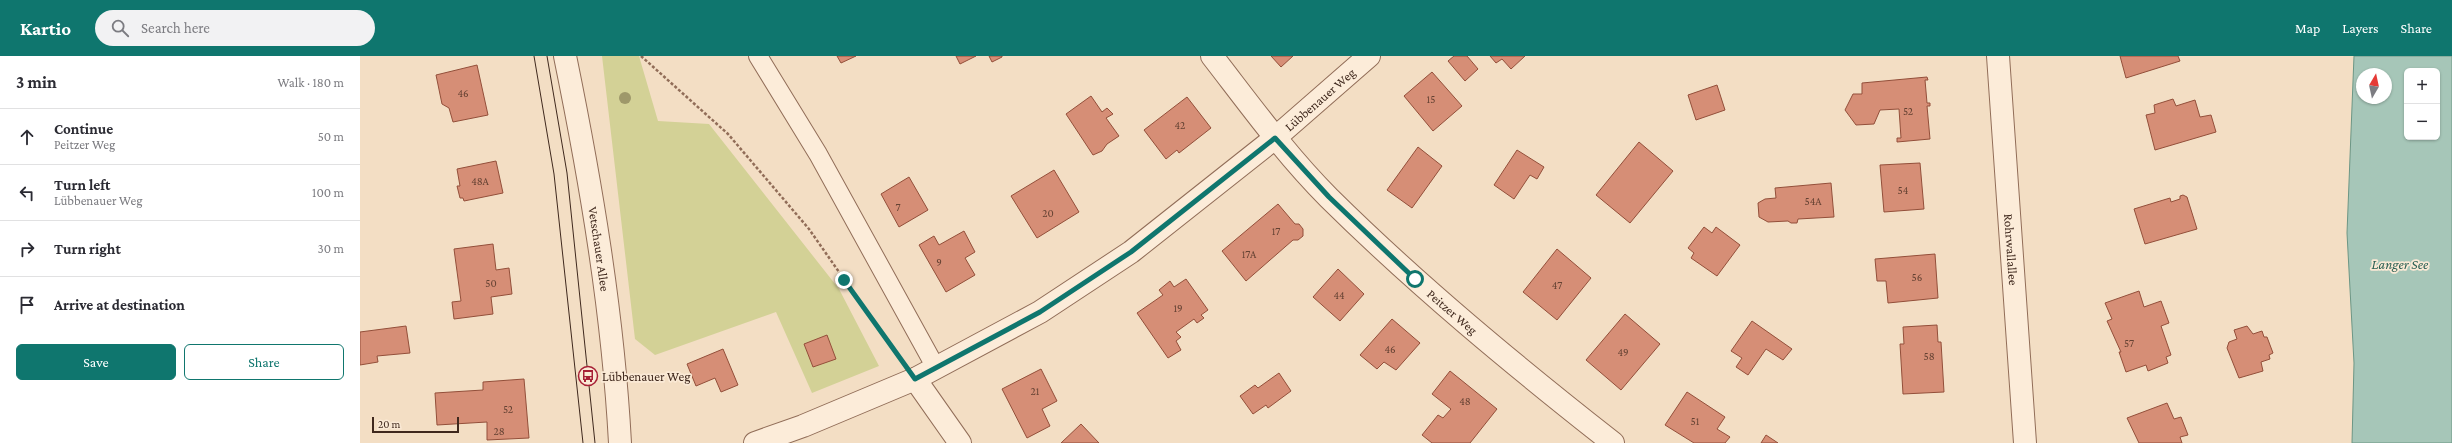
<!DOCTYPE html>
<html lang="en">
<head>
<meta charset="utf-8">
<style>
  body { margin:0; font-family:"Crimson Pro",serif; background:#f2f2f3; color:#2b2b33 }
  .controls { position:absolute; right:12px; top:12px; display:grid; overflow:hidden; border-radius:6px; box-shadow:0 1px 3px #0004 }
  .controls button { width:36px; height:36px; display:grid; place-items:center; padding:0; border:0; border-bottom:1px solid #e1e1e2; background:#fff; color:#2b2b33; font:20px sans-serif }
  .compass { position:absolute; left:1996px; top:12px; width:36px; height:36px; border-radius:50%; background:#fff; box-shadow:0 1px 3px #0004; rotate:9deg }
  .scale { position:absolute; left:12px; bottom:10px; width:87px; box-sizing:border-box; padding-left:4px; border:2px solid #3f281d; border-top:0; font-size:11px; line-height:14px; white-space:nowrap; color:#3f281d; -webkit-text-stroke:3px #fae9d5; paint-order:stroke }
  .stop { position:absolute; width:12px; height:12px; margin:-9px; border:3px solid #0f766e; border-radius:50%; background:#fff }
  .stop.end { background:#0f766e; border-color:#fff; box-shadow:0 1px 4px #0008 }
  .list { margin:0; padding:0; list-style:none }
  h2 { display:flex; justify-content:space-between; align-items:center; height:52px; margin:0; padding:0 16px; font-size:17px }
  h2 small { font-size:13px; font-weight:400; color:#7c7c81 }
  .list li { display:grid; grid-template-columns:26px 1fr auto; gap:12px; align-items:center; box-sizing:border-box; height:56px; padding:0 16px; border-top:1px solid #e1e1e2 }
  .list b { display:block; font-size:15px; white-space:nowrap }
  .list p { margin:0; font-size:13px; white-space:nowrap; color:#7c7c81 }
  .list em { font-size:13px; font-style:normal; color:#7c7c81 }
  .actions { display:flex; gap:8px; padding:12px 16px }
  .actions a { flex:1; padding:9px 0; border:1px solid #0f766e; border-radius:6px; text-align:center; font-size:14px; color:#0f766e }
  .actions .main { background:#0f766e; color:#fff }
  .icon { flex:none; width:22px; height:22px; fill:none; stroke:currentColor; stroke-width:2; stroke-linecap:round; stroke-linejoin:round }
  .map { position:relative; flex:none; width:2092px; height:387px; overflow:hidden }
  header { display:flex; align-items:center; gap:24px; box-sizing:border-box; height:56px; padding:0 20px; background:#0f766e; color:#fff }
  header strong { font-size:19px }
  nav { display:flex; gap:22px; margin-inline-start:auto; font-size:14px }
  .search { width:280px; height:36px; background:#f2f2f3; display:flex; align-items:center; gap:10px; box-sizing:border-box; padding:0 14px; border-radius:22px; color:#7c7c81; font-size:15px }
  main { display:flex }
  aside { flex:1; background:#fff }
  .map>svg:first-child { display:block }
</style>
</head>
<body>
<header>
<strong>Kartio</strong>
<div class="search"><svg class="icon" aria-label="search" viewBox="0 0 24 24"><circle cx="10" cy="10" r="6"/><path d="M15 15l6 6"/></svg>Search here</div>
<nav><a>Map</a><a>Layers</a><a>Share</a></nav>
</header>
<main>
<aside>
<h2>3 min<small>Walk · 180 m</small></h2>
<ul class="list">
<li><svg class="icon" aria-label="ahead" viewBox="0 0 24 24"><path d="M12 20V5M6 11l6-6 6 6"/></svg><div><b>Continue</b><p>Peitzer Weg</p></div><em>50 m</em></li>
<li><svg class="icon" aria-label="left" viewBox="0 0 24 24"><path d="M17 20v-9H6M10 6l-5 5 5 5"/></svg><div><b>Turn left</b><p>Lübbenauer Weg</p></div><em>100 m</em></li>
<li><svg class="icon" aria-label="right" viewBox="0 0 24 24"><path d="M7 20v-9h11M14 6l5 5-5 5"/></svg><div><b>Turn right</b></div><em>30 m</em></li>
<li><svg class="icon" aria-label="arrive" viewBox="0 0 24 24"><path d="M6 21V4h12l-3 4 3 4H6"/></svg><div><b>Arrive at destination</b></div></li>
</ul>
<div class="actions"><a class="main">Save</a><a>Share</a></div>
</aside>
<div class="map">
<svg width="2092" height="387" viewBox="0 0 2092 387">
  <rect width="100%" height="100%" fill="#f3dec4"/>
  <path fill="#d3d196" d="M242 0H279L298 65 349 68 479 233 519 310 452 337 416 256 295 299 275 283Z"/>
  <path fill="#a6c6b8" stroke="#6c9685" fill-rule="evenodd" d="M1994 0H2092V387H1992L1994 307 1987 177ZM2047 15H2077V81H2047ZM2002 18H2026V42H2002Z"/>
  <g fill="#d68e76" stroke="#934f3a">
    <path d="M477 0H496L481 7Z"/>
    <path d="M596 0H616L600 8Z"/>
    <path d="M629 0H642V1L632 6Z"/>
    <path d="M911 0H933L921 11Z"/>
    <path d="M1094 0H1107L1118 13 1105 25 1088 5Z"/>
    <path d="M1130 0H1165L1151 13 1142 3 1136 7Z"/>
    <path d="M1760 0H1818L1820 5 1766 22Z"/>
    <path d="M117 9 128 59 93 66 89 52 82 48 76 19Z"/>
    <path d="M1072 16 1102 50 1073 75 1044 40Z"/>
    <path d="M1567 21 1568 24H1565L1567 47H1570V50H1567L1570 83 1537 86V82H1541L1539 53 1520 54 1514 68 1496 69 1485 54 1493 38H1502V27Z"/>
    <path d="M1357 29 1365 54 1336 64 1328 39Z"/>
    <path d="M731 40 742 56 747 52 753 58 746 62 759 80 747 88 742 95 733 99 706 58Z"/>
    <path d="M827 41 851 72 819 97 817 94 806 103 784 74Z"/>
    <path d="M1813 43 1816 50 1835 44 1840 61 1851 59 1856 76 1795 94 1786 59 1795 57 1794 49Z"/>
    <path d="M1279 86 1313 115 1270 167 1236 139Z"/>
    <path d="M1058 91 1082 110 1052 152 1027 134Z"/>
    <path d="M1157 94 1184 111 1177 123 1170 119 1154 143 1134 129Z"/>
    <path d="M136 105 143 137 104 145 103 142H100L97 130H100L97 113Z"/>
    <path d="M1560 107 1564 153 1524 156 1520 109Z"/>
    <path d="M694 114 719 156 677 182 651 140Z"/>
    <path d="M549 121 568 154 539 171 521 138Z"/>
    <path d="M1471 127 1474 161 1438 163 1437 167H1431L1428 165 1408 166 1399 161 1398 147 1405 143 1416 142 1415 132Z"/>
    <path d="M1823 139 1827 141 1837 173 1785 188 1774 153 1810 142 1811 146 1820 143V140Z"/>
    <path d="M918 148 935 168H939L943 173V180L938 184H933L886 225 862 195Z"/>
    <path d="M1344 171 1352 177 1356 171 1380 189 1357 220 1331 202 1334 197 1328 192Z"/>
    <path d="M604 175 615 196 605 202 615 219 586 236 559 189 574 180 579 189Z"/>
    <path d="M133 188 136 214 149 212 152 238 131 241 133 258 94 263 92 246 101 245 94 193Z"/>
    <path d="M1197 193 1231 222 1197 264 1163 236Z"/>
    <path d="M1575 198 1578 242 1528 247 1526 225H1517L1515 203Z"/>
    <path d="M978 213 1004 238 980 265 953 241Z"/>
    <path d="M826 223 848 254 841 259 844 262 837 267 834 263 816 276 821 281 816 285 821 294 808 302 777 257 803 239 799 234 810 225 814 231Z"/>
    <path d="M1779 235 1784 251 1801 245 1809 267 1801 270 1811 299 1806 301 1808 307 1788 315 1786 309 1766 316 1759 296H1761L1747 265 1752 263 1745 247Z"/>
    <path d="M1265 258 1300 288 1261 334 1226 304Z"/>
    <path d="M1032 263 1060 287 1036 314 1024 306 1017 313 1000 299Z"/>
    <path d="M1392 265 1432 293 1423 304 1406 293 1388 319 1376 311 1382 302 1371 295Z"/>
    <path d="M1577 269 1578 286H1581L1584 336 1543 338 1540 288H1544L1543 271Z"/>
    <path d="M46 270 50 297 17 300 18 306 0 309V276Z"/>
    <path d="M1887 270 1893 278 1902 275 1904 281H1907L1913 297 1909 299 1910 303 1901 306 1903 315 1879 322 1867 292 1869 286 1877 283 1874 274Z"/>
    <path d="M467 279 476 303 453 311 444 288Z"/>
    <path d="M363 293 378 329 361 336 355 322 336 330 327 308Z"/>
    <path d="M681 313 697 345 682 353 690 370 667 382 642 333Z"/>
    <path d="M1090 315 1137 353 1110 387H1072L1062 379 1078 359 1083 362 1091 353 1072 338Z"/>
    <path d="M919 317 931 335 908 352 906 349 893 358 880 340 895 329 898 332Z"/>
    <path d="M164 323 169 382 127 384V366L77 369 75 337 123 334V326Z"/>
    <path d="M1327 336 1365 361 1357 373 1370 381 1365 387H1334L1305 369Z"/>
    <path d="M1807 347 1814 363 1821 361 1828 379 1820 381 1822 387H1779L1767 362Z"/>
    <path d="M721 368 739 387H701Z"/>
    <path d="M1406 379 1418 387H1401Z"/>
  </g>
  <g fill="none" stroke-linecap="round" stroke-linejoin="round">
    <defs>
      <path id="service" d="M398 0 458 98 576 312"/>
      <g id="minor">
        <path id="s1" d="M852 0C890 49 926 99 969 142 1058 230 1155 310 1253 387"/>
        <path id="s2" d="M1638 0 1665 387"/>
        <path d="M555 323 600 387"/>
        <path id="s3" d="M395 387 443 370 555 323 680 256 771 196 915 82 1009 0"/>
      </g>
      <g id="tertiary">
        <path id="s4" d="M205 0C231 127 253 257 260 387"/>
      </g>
    </defs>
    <use href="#service" stroke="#916d58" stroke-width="20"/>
    <use href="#minor" stroke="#916d58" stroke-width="24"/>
    <use href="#tertiary" stroke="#916d58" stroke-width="24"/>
    <path stroke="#916d58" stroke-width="2.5" stroke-dasharray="3 2" stroke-linecap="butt" d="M281 0 368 78 449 173 539 302"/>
    <use href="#service" stroke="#fcecd9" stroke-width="18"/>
    <use href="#minor" stroke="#fcecd9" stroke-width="22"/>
    <use href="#tertiary" stroke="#fcecd9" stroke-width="22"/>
    <g stroke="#3f281d" stroke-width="1">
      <path d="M174 0 194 118 223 387"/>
      <path d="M187 0 207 117 235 387"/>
    </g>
  </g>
  <circle fill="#9e986a" cx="265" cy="42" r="6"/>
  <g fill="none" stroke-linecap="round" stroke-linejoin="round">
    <path stroke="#0f766e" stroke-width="5" d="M484 224 555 323 680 256 771 196 915 82 969 141 1055 223"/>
  </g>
  <defs>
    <symbol id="bus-ring" viewBox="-11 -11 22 22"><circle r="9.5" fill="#fae9d5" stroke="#a72036" stroke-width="1.5"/><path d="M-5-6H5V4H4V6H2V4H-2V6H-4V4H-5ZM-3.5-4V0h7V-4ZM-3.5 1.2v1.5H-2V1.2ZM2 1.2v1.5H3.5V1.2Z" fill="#a72036"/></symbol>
  </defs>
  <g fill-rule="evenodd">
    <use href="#bus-ring" x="217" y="309" width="22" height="22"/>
  </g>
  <g text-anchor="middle" stroke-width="3.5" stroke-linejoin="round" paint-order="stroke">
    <g font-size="11" fill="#654233">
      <text x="103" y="41">46</text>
      <text x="1071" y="47">15</text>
      <text x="1548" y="59">52</text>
      <text x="820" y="73">42</text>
      <text x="120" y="129">48A</text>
      <text x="1543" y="138">54</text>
      <text x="1453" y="149">54A</text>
      <text x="538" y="155">7</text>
      <text x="688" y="161">20</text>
      <text x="916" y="179">17</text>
      <text x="889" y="202">17A</text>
      <text x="579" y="210">9</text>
      <text x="1557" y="225">56</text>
      <text x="131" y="231">50</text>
      <text x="1197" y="233">47</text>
      <text x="979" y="243">44</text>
      <text x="818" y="256">19</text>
      <text x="1769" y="291">57</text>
      <text x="1030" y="297">46</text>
      <text x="1263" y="300">49</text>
      <text x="1569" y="304">58</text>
      <text x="675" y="339">21</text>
      <text x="1105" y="349">48</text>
      <text x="148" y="357">52</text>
      <text x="1335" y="369">51</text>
      <text x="139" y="379">28</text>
    </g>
    <g font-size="13" fill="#3f281d" stroke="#fae9d5">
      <text dy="5" stroke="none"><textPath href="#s3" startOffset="666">Lübbenauer Weg</textPath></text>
      <text dy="5" stroke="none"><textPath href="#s4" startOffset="196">Vetschauer Allee</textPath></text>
      <text dy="5" stroke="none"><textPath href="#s2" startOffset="194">Rohrwallallee</textPath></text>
      <text dy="5" stroke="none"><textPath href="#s1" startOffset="352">Peitzer Weg</textPath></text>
    </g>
    <g font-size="13" fill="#3f281d" stroke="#fae9d5" text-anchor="start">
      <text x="242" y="325">Lübbenauer Weg</text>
    </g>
    <g font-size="14" font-style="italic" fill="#2b6054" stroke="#fae9d5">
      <text x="2040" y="213">Langer See</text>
    </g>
  </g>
</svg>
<div class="controls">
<button>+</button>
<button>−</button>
</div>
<svg class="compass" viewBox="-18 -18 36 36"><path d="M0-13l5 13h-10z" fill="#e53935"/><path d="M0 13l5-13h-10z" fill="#7c7c81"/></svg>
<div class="scale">20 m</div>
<div class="stop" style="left:1055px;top:223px"></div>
<div class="stop end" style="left:484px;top:224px"></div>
</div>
</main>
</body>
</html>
